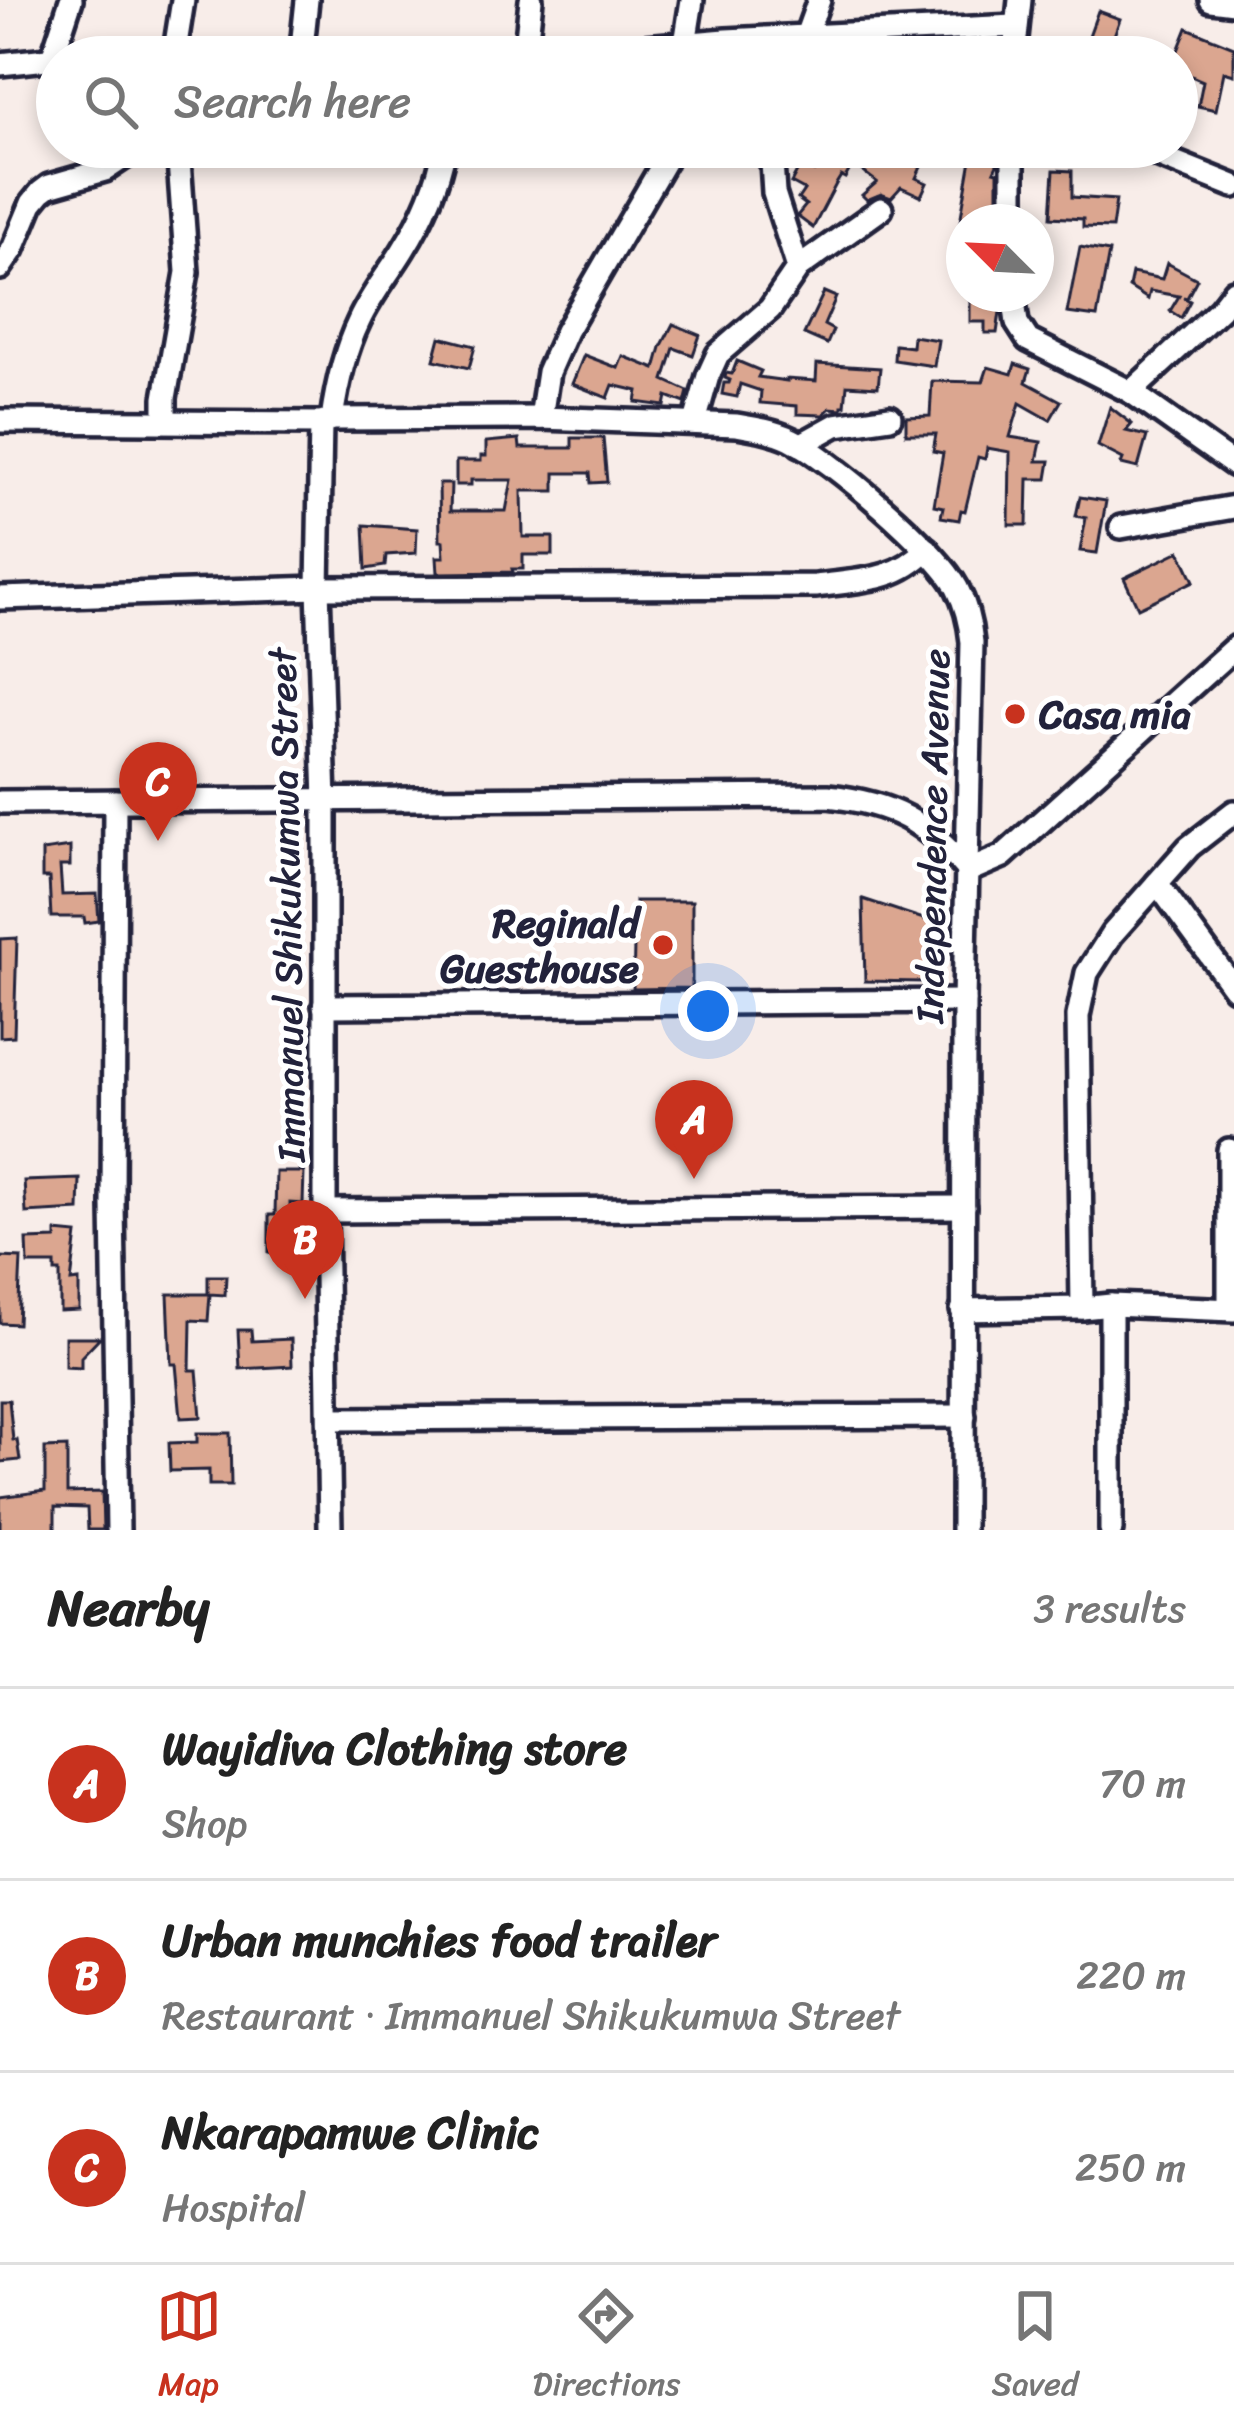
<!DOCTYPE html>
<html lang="en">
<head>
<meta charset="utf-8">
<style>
  body { margin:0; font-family:Sriracha,sans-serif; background:#f2f2f2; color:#222 }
  .compass { position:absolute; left:946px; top:204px; width:108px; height:108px; border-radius:50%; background:#fff; box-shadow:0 6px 18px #0003; rotate:294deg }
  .you { position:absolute; left:708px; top:1011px; width:42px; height:42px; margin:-30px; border:9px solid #fff; border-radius:50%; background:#1a73e8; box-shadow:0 0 0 18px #1a73e833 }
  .badge { display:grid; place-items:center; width:78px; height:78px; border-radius:50%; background:#c8321e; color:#fff; font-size:39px; font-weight:700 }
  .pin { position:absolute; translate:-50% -99px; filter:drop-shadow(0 3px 6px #0008) }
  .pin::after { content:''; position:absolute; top:63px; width:42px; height:36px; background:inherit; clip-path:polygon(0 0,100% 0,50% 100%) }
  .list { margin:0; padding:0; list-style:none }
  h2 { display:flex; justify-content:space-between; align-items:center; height:156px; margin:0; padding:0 48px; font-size:51px }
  h2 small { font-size:39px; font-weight:400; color:#767676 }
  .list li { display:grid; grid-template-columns:78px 1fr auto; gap:36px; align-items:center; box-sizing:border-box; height:192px; padding:0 48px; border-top:3px solid #e0e0e0 }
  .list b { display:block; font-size:45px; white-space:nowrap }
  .list p { margin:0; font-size:39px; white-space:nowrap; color:#767676 }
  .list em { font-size:39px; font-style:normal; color:#767676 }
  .icon { flex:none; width:66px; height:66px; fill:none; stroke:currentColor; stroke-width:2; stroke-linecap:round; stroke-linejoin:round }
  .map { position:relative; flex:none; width:1234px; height:1530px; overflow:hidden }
  .search { position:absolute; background:#fff; box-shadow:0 6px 18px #0003; left:36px; right:36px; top:36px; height:132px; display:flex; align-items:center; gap:30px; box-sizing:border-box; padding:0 42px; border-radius:66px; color:#767676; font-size:45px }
  .sheet { height:732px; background:#fff }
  nav { display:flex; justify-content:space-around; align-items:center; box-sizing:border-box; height:168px; border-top:3px solid #e0e0e0; background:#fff; font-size:33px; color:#767676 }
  nav a { display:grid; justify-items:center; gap:6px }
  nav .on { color:#c8321e }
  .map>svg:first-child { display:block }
</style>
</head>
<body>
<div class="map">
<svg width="1234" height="1530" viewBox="0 0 1234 1530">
  <rect width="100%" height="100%" fill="#f8ede9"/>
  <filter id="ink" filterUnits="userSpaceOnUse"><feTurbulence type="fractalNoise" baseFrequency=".00833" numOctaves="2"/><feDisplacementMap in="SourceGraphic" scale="24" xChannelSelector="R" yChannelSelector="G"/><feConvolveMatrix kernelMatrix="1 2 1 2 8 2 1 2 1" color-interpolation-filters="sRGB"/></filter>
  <g filter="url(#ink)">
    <g fill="#dba690" stroke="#22223b" stroke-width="3">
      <path d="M1098 11 1120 19 1108 52 1086 44Z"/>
      <path d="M1187 28 1234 47V75L1224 72 1216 110 1198 106 1203 81 1177 70V53Z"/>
      <path d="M837 147H873L921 167 916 178 927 183 921 196 901 187 891 198 881 194 867 200 862 195 877 182 853 164 845 178 841 176 836 184 813 228 797 216 806 205 798 199 804 190 791 183 800 166 814 171 822 151 832 155Z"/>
      <path d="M986 147 998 149V162L994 171 998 172V222H960L973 148 985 151Z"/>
      <path d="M1054 170 1072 171V197L1116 200 1112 228 1083 227V219L1051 217Z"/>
      <path d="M1080 247 1109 252 1097 317 1067 313Z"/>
      <path d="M1167 263 1197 279 1187 298 1183 297 1190 301 1181 318 1170 311 1179 296 1150 291 1148 299 1129 287 1132 273 1162 279Z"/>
      <path d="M824 292 836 297 824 325 833 330 827 344 804 334Z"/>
      <path d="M970 294 998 295 1000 312 997 333H985V322H970Z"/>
      <path d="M673 324 700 335 693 355 674 348 664 380 688 391 685 403 667 396 665 406 636 402 638 391 613 385 608 398 572 384 584 355 618 368 623 356 655 369 661 347Z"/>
      <path d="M913 336 938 340 934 366 894 360 895 345 912 347Z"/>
      <path d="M440 337 475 346 469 368 434 360Z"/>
      <path d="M737 361 761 371 758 377 787 381V379L816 381 817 364 880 368 878 387 847 385 845 406H842V409L830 408 823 415 797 414V406L760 403 761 391 740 384 737 397 722 394 724 383H729L730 380 725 378 726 373 732 374Z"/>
      <path d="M1015 364 1030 369 1026 382 1061 401 1050 420 1020 403 1010 437 1041 442 1037 461H1050L1047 479H1028L1027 525H1009L1010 452 987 448 985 459 978 457 965 511 961 510 959 520 941 517 943 507 934 505 943 453 933 451 936 434H906V417L930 416 932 381 983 382 988 367 1012 374Z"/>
      <path d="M1110 407 1132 424 1126 431 1147 436 1138 468 1121 464 1123 459 1098 446Z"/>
      <path d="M572 438H603L607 482 591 483 590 473H555V491H522L523 537H553V555H523V569H512L513 572 438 573 437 557H444L443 541H440L439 484H451L450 511H506L512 480H471V485H456V461H481V456H486V442L519 439 520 448H572Z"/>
      <path d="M1080 497 1106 501 1097 553 1080 551 1086 518 1076 516Z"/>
      <path d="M364 525 417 529 416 553 386 555 385 566 366 569Z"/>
      <path d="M1180 551 1194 581 1138 608 1124 578Z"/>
      <path d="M70 847V866H60L62 895 97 894 99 921 85 923 84 917H51L49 878H42V851Z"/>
      <path d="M863 899 942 925 938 973 925 982 865 981Z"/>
      <path d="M635 901H692V988L633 989Z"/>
      <path d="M17 938 14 1036 0 1037V939Z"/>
      <path d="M276 1172H304L303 1204 290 1203 291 1253H269V1215H275Z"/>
      <path d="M80 1179 79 1210 26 1213 24 1181Z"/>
      <path d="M56 1232 77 1234 71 1282 79 1281V1310L60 1311V1272H55V1264H28L27 1240 56 1239Z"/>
      <path d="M0 1257 21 1258 18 1324 0 1323Z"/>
      <path d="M208 1276H226L225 1295 210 1294 208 1321 191 1320 190 1370H197L201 1417 181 1418 176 1364H171L168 1294H208Z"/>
      <path d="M238 1330H251L252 1341 291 1339 292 1366 240 1369Z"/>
      <path d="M65 1337H100L81 1357V1368L65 1367Z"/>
      <path d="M0 1400H9L13 1440H17L20 1460 0 1462Z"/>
      <path d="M197 1433H230L231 1485H209V1470L170 1471 169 1443 197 1442Z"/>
      <path d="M67 1447V1493L102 1492 103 1530H88L87 1508 55 1507V1530H0V1497L45 1491V1448Z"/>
    </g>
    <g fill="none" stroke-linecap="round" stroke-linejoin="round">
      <defs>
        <g id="minor">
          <path d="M1211 0 1234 3"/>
          <path d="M806 36 819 0"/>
          <path d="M685 44 692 0"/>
          <path d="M174 57 183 0"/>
          <path d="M301 57 307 0"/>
          <path d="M525 57 531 0"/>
          <path d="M529 57 726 40 1015 26"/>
          <path d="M1014 57 1020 0"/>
          <path d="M52 58 71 0"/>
          <path d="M0 64 57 58"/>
          <path d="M771 147 774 193 798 268"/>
          <path d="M1013 147V222"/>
          <path d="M1137 147 1234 186"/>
          <path d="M0 268 13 249 32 203 41 192 49 186 105 170 132 152 156 147"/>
          <path d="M1013 294 1017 323 1028 340 1131 392 1234 465"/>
          <path d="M1131 392 1220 309 1234 291"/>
          <path d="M541 418 548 372 566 331 673 147"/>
          <path d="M332 419C337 384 344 352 359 321 371 295 389 273 403 250 423 218 438 184 445 147"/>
          <path d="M0 421 321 423 332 419 541 418 737 425C755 428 774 431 791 439 831 459 937 550 957 588 966 605 970 623 972 642L964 1001 963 1530"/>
          <path d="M165 421V398L187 272 178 147"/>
          <path d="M695 422 708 376 718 354 770 309 798 268 881 209"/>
          <path d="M321 423 318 588 325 801V1211L330 1530"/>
          <path d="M800 445 836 425 890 417"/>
          <path d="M1121 527 1234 507"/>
          <path d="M0 598 318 588 816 586C859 580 896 582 927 549"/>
          <path d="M115 801 113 1205 118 1530"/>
          <path d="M0 802 828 796C893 803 926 822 968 871L1003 856 1234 648"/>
          <path d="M1157 883 1234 988"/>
          <path d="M324 1006 964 1001"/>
          <path d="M1229 1150V1309"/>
          <path d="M325 1211 964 1207"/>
          <path d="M1082 1308 1078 1016 1087 973 1112 934 1189 847 1234 812"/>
          <path d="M962 1310 1082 1308 1111 1305 1234 1310"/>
          <path d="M329 1419 964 1416"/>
          <path d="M1111 1530V1305"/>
        </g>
      </defs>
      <use href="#minor" stroke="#22223b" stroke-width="30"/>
      <use href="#minor" stroke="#fff" stroke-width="21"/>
    </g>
  </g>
  <g fill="#c8321e" stroke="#fff" stroke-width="4.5">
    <circle cx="1015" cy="714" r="12"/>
    <circle cx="663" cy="945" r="12"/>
  </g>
  <g text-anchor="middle" stroke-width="10" stroke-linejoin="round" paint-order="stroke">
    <g font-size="39" font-weight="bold" fill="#22223b" stroke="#fff" text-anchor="start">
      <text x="1039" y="728">Casa mia</text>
      <text x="639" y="937" text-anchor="end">Reginald<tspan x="639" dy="45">Guesthouse</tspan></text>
    </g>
    <g font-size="39" fill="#22223b" stroke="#fff">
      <text transform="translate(932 836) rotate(-89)" y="14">Independence Avenue</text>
      <text transform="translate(286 905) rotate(-91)" y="14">Immanuel Shikukumwa Street</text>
    </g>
  </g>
</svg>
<svg class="compass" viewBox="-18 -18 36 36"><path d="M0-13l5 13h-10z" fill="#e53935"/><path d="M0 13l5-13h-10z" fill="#767676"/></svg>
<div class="you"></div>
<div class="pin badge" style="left:694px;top:1179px">A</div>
<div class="pin badge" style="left:305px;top:1299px">B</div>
<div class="pin badge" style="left:158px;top:841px">C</div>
<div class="search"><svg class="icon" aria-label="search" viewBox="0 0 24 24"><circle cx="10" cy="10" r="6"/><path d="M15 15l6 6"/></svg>Search here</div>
</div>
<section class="sheet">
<h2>Nearby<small>3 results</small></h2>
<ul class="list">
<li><span class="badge">A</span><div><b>Wayidiva Clothing store</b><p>Shop</p></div><em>70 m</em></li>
<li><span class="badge">B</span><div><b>Urban munchies food trailer</b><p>Restaurant · Immanuel Shikukumwa Street</p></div><em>220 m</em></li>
<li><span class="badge">C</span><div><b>Nkarapamwe Clinic</b><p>Hospital</p></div><em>250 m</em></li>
</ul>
</section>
<nav>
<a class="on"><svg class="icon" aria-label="map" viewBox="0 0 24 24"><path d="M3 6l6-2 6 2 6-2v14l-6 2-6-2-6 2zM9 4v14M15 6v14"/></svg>Map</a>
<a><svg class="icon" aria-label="directions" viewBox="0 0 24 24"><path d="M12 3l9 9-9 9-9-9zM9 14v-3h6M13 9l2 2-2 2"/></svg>Directions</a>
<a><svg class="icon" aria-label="saved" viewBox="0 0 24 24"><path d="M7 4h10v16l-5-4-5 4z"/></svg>Saved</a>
</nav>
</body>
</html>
